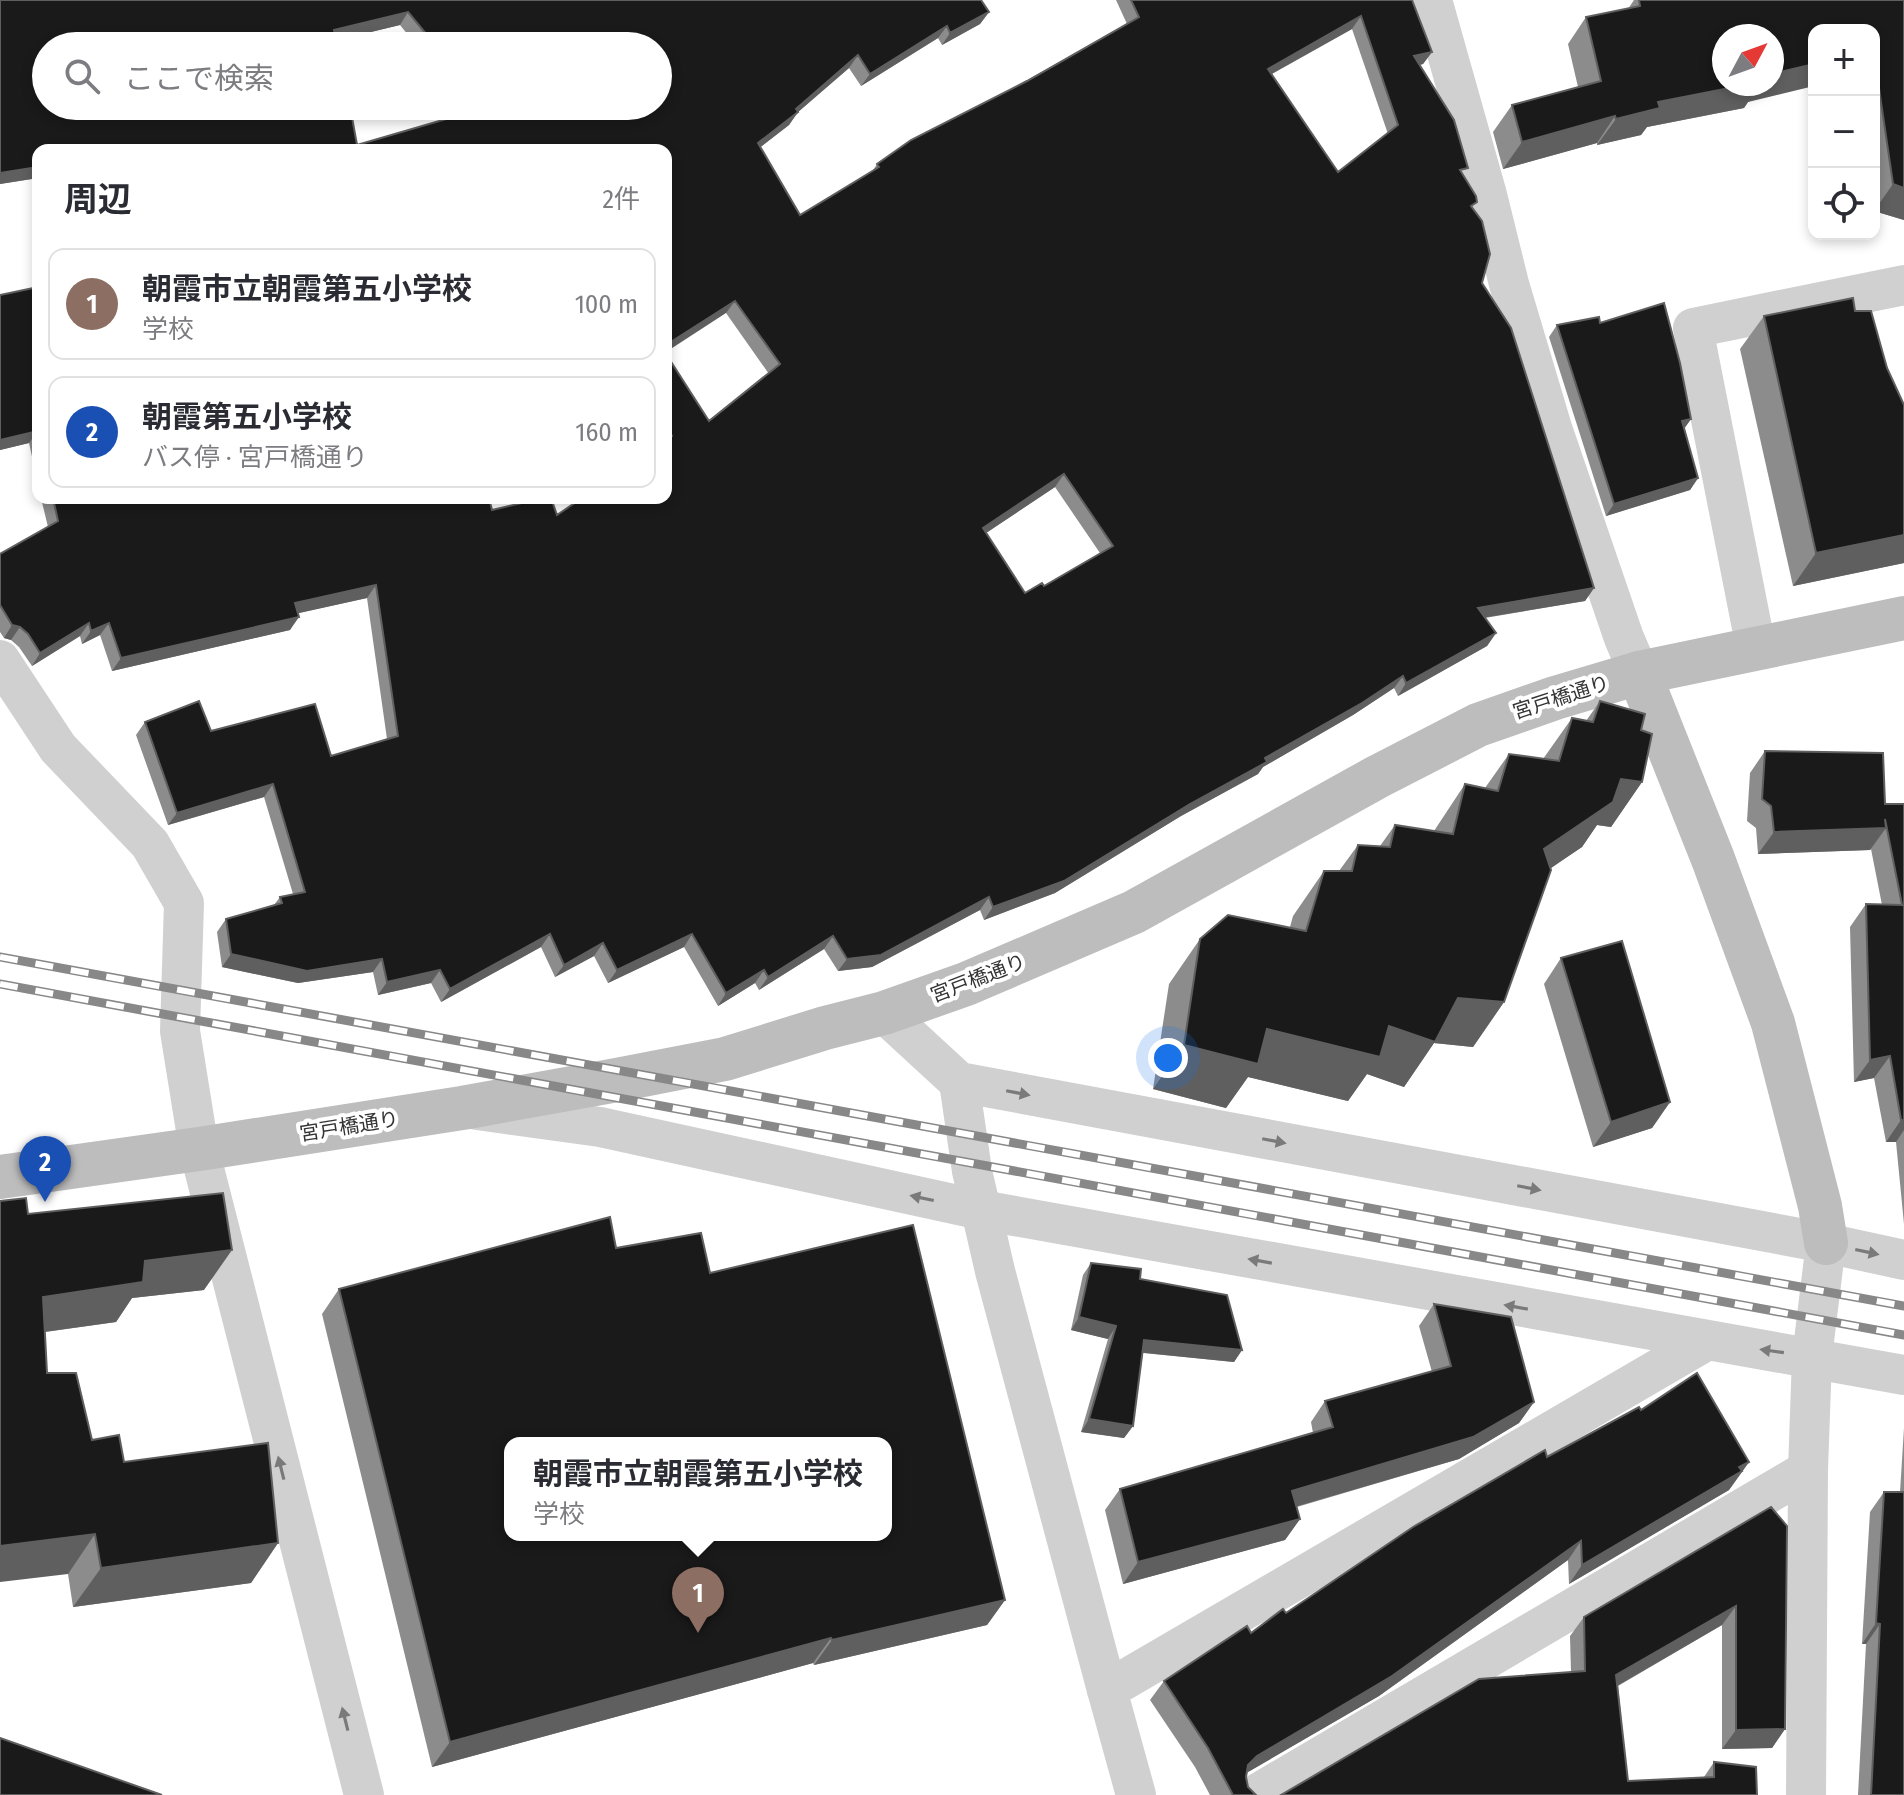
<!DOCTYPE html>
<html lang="ja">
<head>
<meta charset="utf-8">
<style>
  body { margin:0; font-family:"Fira Sans Condensed","Noto Sans JP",sans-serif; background:#f7f7f7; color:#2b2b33 }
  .controls { position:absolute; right:24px; top:24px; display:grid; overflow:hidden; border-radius:16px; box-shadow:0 4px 12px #0003 }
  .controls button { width:72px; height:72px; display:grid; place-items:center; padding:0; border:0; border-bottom:2px solid #e1e1e2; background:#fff; color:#2b2b33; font:40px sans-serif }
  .compass { position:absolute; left:1712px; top:24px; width:72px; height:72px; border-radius:50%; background:#fff; box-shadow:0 4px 12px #0003; rotate:49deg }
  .you { position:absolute; left:1168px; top:1058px; width:28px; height:28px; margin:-20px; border:6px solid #fff; border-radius:50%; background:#1a73e8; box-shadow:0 0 0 12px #1a73e833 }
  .badge { display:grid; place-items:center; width:52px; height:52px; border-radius:50%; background:#7c3aed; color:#fff; font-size:26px; font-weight:700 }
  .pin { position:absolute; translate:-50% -66px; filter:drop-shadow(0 2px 4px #0008) }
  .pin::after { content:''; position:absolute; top:42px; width:28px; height:24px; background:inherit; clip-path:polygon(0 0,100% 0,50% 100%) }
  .popup { position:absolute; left:504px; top:1437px; width:388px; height:104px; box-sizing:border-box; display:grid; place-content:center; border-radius:16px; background:#fff; filter:drop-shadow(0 2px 6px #0005); font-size:26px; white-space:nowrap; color:#7c7c81 }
  .popup b { font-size:30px; color:#2b2b33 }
  .popup::after { content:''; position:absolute; left:50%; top:100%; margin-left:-16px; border:16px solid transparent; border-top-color:#fff }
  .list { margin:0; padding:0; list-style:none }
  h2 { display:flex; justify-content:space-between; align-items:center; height:104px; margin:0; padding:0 32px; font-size:34px }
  h2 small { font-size:26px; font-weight:400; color:#7c7c81 }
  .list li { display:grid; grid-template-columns:52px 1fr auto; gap:24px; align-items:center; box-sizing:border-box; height:112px; margin:0 16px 16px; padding:0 16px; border:2px solid #e1e1e2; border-radius:16px }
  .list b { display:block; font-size:30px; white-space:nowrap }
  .list p { margin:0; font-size:26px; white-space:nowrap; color:#7c7c81 }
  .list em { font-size:26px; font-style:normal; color:#7c7c81 }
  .icon { flex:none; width:44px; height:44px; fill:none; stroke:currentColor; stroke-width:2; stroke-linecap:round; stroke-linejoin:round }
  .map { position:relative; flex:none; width:1904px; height:1795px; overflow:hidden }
  .search { position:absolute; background:#fff; box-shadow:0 4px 12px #0003; left:32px; top:32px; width:640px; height:88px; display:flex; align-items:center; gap:20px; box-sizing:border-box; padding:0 28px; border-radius:44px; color:#7c7c81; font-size:30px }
  .panel { position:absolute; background:#fff; box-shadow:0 4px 12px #0003; left:32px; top:144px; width:640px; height:360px; border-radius:16px }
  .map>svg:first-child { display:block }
</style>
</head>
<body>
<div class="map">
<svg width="1904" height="1795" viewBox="0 0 1904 1795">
  <rect width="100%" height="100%" fill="#fff"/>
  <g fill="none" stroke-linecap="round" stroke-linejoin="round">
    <g stroke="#d0d0d0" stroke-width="40">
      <path d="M1432 0 1487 195 1509 284 1552 428 1624 638 1639 673"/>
      <path d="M1756 648 1693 328 1904 285"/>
      <path d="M0 660 58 748 150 844 184 903 180 1031 199 1149 364 1795"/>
      <path d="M884 1013 959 1082 1826 1243 1904 1260"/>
      <path d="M959 1082 972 1171 995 1271 1107 1690"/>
      <path d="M477 1110 600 1127 981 1210 1904 1375"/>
      <path d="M1136 1795 1107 1690 1706 1341"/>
      <path d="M1255 1795 1808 1470"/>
      <path d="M1806 1795 1808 1470 1812 1357 1826 1243"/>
    </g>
    <g stroke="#bdbdbd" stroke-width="44">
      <path d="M1639 673 1713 859 1773 1023 1820 1206 1826 1243"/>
      <path d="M0 1177 199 1149 462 1108 617 1080 725 1059 825 1028 884 1013 966 984 1134 912 1377 777 1478 725 1555 698 1639 673 1904 618"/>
    </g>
    <defs>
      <g id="rail">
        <path d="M0 957 1904 1306"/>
        <path d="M0 984 1904 1335"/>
      </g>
    </defs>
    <use href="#rail" stroke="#888" stroke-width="9"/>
    <use href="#rail" stroke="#fff" stroke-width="6" stroke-dasharray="18" stroke-linecap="butt"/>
  </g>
  <g fill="#8c8c8c" fill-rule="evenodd">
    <path d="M0 0 989 12 980 24 942 45 938 38 861 86 849 68 798 112 789 125 760 147 800 215 872 172 877 164 1127 24 1116 0H1412L1432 52 1423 64 1420 65 1463 175 1473 208 1482 283 1594 588 1585 601 1485 618 1496 633 1487 646 1398 696 1394 688 1353 715 1263 767 1258 774 1181 816 1055 893 984 920 980 910 872 967 838 971 824 949 759 990 755 983 718 1006 684 947 608 983 594 956 555 977 541 947 441 1002 431 983 378 995 373 972 298 983 222 967 217 932 226 919 274 905 280 897 293 894 264 797 168 825 136 735 145 722 211 731 331 756 387 739 367 598 298 613 290 630 112 671 100 635 82 644 80 636 32 666 19 647 11 640 4 638 0 632V554L48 527 41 498H489L492 510 557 515 666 498V354L709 421 769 374 726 313 666 150H38V178L0 184ZM400 25 417 46H658V106H446L441 114 442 120 357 145 336 40ZM1352 29 1388 134 1338 172 1272 74ZM1055 487 1100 553 1044 586 1025 593 986 533Z"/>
    <path d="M1634 0H1904V220L1874 211V30L1748 102 1744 108 1647 127 1641 135 1597 145V143L1503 169 1493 132 1512 105 1578 87 1568 44 1586 17 1628 9Z"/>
    <path d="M38 287V484L29 443 0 450V295Z"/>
    <path d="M1764 316 1904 563 1793 586 1740 349Z"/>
    <path d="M1600 323 1691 419 1684 429 1698 478 1690 490 1606 516 1549 337 1557 325Z"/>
    <path d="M1600 701 1641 730 1642 782 1611 827 1597 825 1582 847 1550 868 1504 1002 1473 1047 1434 1043 1404 1087 1367 1074 1348 1101 1248 1077 1226 1108 1153 1089 1169 984 1200 939 1290 927 1293 916 1324 871H1339L1358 845 1380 846 1395 825 1434 831 1465 784 1485 788 1509 754 1543 759 1572 718 1586 721Z"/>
    <path d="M1765 751 1885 804H1904V1224L1896 1142H1886L1874 1078 1854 1082 1850 927 1866 904 1882 905 1871 849 1870 850 1758 854 1756 828 1747 821 1750 773Z"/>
    <path d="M1561 958 1670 1102 1652 1128 1593 1147 1544 984Z"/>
    <path d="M28 1214 204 1290 132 1298 116 1322 45 1332 47 1373 92 1440 124 1462 278 1543 251 1583 73 1607 68 1574Z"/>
    <path d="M616 1248 710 1273 1005 1600 987 1625 814 1665 813 1663 432 1767 322 1314 339 1289Z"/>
    <path d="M1091 1263 1140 1279 1242 1350 1234 1362 1143 1353 1133 1426 1124 1438 1081 1432 1108 1339 1071 1330 1083 1275Z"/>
    <path d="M1434 1304 1534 1402 1519 1423 1459 1459 1297 1507 1300 1519 1285 1540 1123 1584 1105 1510 1120 1489 1313 1433 1311 1422 1325 1401 1432 1372 1419 1326Z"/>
    <path d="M1641 1410 1749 1462 1729 1490 1569 1584 1568 1560 1379 1696 1246 1773V1777L1248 1787 1256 1795H1210L1195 1767 1150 1700 1164 1681 1286 1613 1547 1457Z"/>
    <path d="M1904 1428V1795H1858L1866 1644H1862L1870 1512 1884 1492H1900Z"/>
    <path d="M1771 1507 1785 1729 1772 1748 1722 1749V1625L1618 1686 1628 1781 1704 1777 1714 1762 1757 1795H1281L1571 1672 1570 1636 1584 1617Z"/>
  </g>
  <g fill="#5f5f5f">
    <path d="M408 12 400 25 326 43 334 30Z"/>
    <path d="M989 12 980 24 942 45 950 33Z"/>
    <path d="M1361 16 1352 29 1259 81 1268 69Z"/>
    <path d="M947 26 938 38 861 86 870 74Z"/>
    <path d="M1432 52 1423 64 1405 68 1414 56Z"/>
    <path d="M858 55 849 68 797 113 798 112 789 125 749 156 758 143Z"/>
    <path d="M1814 64V86L1748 102 1744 108 1647 127 1641 135 1597 145 1616 119 1658 102 1750 84H1772V74Z"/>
    <path d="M1615 116 1597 143 1503 169 1522 142Z"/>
    <path d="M38 167V178L0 184V173Z"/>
    <path d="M1893 184 1904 188V220L1874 211Z"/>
    <path d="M735 301 726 313 666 352V345Z"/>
    <path d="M1691 419 1683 430 1682 421Z"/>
    <path d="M38 431 29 443 0 450V440Z"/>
    <path d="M1064 474 1055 487 974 541 983 528Z"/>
    <path d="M1698 478 1690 490 1606 516 1614 504Z"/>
    <path d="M1904 535V563L1793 586 1816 553Z"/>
    <path d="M376 585 367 598 286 616 295 603Z"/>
    <path d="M1594 588 1585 601 1469 620 1478 608Z"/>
    <path d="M299 617 290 630 112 671 121 658Z"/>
    <path d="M89 623 80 636 32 666 40 653Z"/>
    <path d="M109 623 100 635 82 644 91 631Z"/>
    <path d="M12 625 20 627 11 640 4 638Z"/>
    <path d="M1496 633 1487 646 1398 696 1406 683Z"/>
    <path d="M1403 676 1394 688 1353 715 1263 767 1258 774 1181 816 1055 893 984 920 993 907 1190 804Z"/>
    <path d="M1621 779 1642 782 1611 827 1597 825 1582 847 1513 894 1544 849Z"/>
    <path d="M273 784 264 797 168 825 177 813Z"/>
    <path d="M1886 828 1870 850 1758 854 1774 832Z"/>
    <path d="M989 897 980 910 872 967 838 971 847 959Z"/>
    <path d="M550 934 541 947 441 1002 450 989Z"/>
    <path d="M692 934 684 947 608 983 617 970Z"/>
    <path d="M833 936 824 949 759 990 768 977Z"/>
    <path d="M603 943 594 956 555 977 564 965Z"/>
    <path d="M231 954 382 959 373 972 298 983 222 967Z"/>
    <path d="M440 970 431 983 378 995 387 982Z"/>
    <path d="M764 970 755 983 718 1006 726 993Z"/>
    <path d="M1458 998 1504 1002 1473 1047 1434 1043 1404 1087 1367 1074 1348 1101 1248 1077 1226 1108 1153 1089 1184 1045 1267 1029 1389 1026Z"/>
    <path d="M1890 1056 1874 1078 1854 1082 1870 1060Z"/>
    <path d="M1670 1102 1652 1128 1593 1147 1611 1122Z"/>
    <path d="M1901 1120H1904V1130L1896 1142H1886Z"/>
    <path d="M232 1250 204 1290 132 1298 116 1322 15 1336 43 1297 145 1261Z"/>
    <path d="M1079 1317 1116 1326 1108 1339 1071 1330Z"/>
    <path d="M1144 1340 1242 1350 1234 1362 1136 1352Z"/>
    <path d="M1534 1402 1519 1423 1459 1459 1277 1512 1292 1491Z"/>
    <path d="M1089 1419 1133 1426 1124 1438 1081 1432Z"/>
    <path d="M1749 1462 1729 1490 1569 1584 1582 1565Z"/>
    <path d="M1300 1519 1285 1540 1123 1584 1138 1562Z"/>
    <path d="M95 1534 68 1574 0 1582V1546Z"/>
    <path d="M1581 1541 1568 1560 1379 1696 1243 1775 1248 1765 1257 1756Z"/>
    <path d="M278 1543 251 1583 73 1607 101 1568Z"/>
    <path d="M1005 1600 987 1625 814 1665 832 1640Z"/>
    <path d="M1736 1606 1722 1625 1603 1694 1616 1675Z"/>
    <path d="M1876 1623 1880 1624 1866 1644H1862Z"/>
    <path d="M831 1638 813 1663 432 1767 450 1742Z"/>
    <path d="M1785 1729 1772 1748 1722 1749 1736 1730Z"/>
  </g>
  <g fill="#1a1a1a" stroke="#5f5f5f" stroke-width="2" fill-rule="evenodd">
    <path d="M0 0H981L989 12 950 33 947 26 870 74 858 55 796 109 798 112 758 143 800 215 879 167 877 164 911 140 1027 81 1139 17 1131 0H1412L1432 52 1414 56 1454 120 1468 168 1460 170 1476 196 1477 202 1471 206 1482 221 1490 254 1482 283 1511 328 1594 588 1478 608 1496 633 1406 683 1403 676 1362 703 1265 758 1267 762 1190 804 1064 881 993 907 989 897 881 955 847 959 833 936 768 977 764 970 726 993 692 934 617 970 603 943 564 965 550 934 450 989 440 970 387 982 382 959 307 971 231 954 226 919 282 903 280 897 305 892 273 784 177 813 145 722 199 701 211 731 315 704 331 756 398 736 376 585 295 603 299 617 121 658 109 623 91 631 89 623 40 653 28 634 20 627 12 625 0 605V554L58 521 53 498H489L492 510 543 498H551L557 515 582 498H666V440L672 436 666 426V354L709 421 780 364 735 301 666 345V150H38V167L0 173ZM408 12 436 46H658V106H451L453 117 357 145 350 106H46V46H338L334 30ZM1361 16 1398 125 1338 172 1268 69ZM1064 474 1113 546 1044 586 1042 583 1025 593 983 528Z"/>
    <path d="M1639 0H1904V188L1893 184 1874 54V30H1814V64L1772 74V36H1724V84H1750L1658 102 1660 108 1616 119 1615 116 1522 142 1512 105 1601 81 1586 17 1640 6Z"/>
    <path d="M38 287V431L0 440V295Z"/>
    <path d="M1853 298 1855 311H1871L1887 368 1904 405V535L1816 553 1764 316Z"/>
    <path d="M1664 303 1680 363 1691 419 1682 421 1698 478 1614 504 1557 325 1599 317 1600 323Z"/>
    <path d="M1600 701 1645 714 1641 730 1652 734 1642 782 1621 779 1613 802 1544 849 1551 870 1504 1002 1458 998 1435 1042 1389 1026 1380 1057 1267 1029 1258 1064 1184 1045 1200 939 1228 915 1306 931 1324 871H1352L1358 845 1390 847 1395 825 1453 834 1465 784 1498 791 1509 754 1559 761 1572 718 1593 722Z"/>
    <path d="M1765 751 1883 753 1885 804H1904V1120H1901L1890 1056 1870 1060 1866 904 1902 905 1885 819 1886 828 1774 832 1771 806 1762 799Z"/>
    <path d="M1622 941 1670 1102 1611 1122 1561 958Z"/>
    <path d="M223 1193 232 1250 145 1261 143 1282 43 1297 47 1373H76L92 1440 119 1435 124 1462 268 1443 278 1543 101 1568 95 1534 0 1546V1201L26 1198 28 1214Z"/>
    <path d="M610 1217 616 1248 701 1233 710 1273 913 1225 1005 1600 832 1640 831 1638 450 1742 339 1289ZM510 1443H886V1535H510Z"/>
    <path d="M1091 1263 1141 1269 1140 1279 1227 1295 1242 1350 1144 1340 1133 1426 1089 1419 1116 1326 1079 1317Z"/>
    <path d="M1434 1304 1511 1317 1534 1402 1473 1437 1292 1491 1300 1519 1138 1562 1120 1489 1333 1427 1325 1401 1451 1366Z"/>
    <path d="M1697 1373 1749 1462 1739 1467 1742 1471 1582 1565 1581 1541 1392 1676 1257 1756 1248 1765 1246 1777 1248 1787 1256 1795H1233L1208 1748 1164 1681 1247 1626 1251 1633 1283 1609 1286 1613 1413 1527 1545 1450 1547 1457 1639 1407 1641 1410Z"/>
    <path d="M1884 1492H1904V1795H1871L1880 1624 1876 1623Z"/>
    <path d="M1771 1507 1787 1526 1785 1729 1736 1730V1606L1616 1675 1628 1781 1714 1777V1762L1756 1767 1757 1795H1281L1479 1679 1585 1671 1584 1617Z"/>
    <path d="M0 1738 162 1795H0Z"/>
  </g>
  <defs><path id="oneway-solid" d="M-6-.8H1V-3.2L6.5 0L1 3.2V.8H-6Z" transform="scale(2)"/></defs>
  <g fill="#7a7a7a">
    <use href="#oneway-solid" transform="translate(1018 1093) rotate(11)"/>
    <use href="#oneway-solid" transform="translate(1274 1141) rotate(11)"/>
    <use href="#oneway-solid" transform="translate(1529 1188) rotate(11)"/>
    <use href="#oneway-solid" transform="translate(922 1198) rotate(-168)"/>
    <use href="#oneway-solid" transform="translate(1867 1252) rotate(12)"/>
    <use href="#oneway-solid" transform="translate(1260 1261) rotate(-170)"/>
    <use href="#oneway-solid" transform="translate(1516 1307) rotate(-170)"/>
    <use href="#oneway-solid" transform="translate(1772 1351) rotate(-172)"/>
    <use href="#oneway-solid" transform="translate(281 1468) rotate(-104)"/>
    <use href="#oneway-solid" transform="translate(345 1719) rotate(-104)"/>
  </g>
  <g text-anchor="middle" stroke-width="8" stroke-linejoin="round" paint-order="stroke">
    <g font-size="20" fill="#333" stroke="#fff">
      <text transform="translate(1561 697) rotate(-18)" y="7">宮戸橋通り</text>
      <text transform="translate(978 978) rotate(-21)" y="7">宮戸橋通り</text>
      <text transform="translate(349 1126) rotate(-9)" y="7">宮戸橋通り</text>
    </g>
  </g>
</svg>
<div class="controls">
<button>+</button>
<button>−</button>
<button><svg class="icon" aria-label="locate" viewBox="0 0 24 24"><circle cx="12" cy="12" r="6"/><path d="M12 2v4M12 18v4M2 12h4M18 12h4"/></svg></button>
</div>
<svg class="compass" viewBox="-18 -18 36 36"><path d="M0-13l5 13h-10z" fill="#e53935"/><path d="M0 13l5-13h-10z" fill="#7c7c81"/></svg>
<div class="you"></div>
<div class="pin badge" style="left:698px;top:1633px;background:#8d6e63">1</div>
<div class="popup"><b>朝霞市立朝霞第五小学校</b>学校</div>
<div class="pin badge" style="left:45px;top:1202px;background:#1a4fb4">2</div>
<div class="search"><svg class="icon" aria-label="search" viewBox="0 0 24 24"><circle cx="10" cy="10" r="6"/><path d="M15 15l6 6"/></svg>ここで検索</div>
<section class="panel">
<h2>周辺<small>2件</small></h2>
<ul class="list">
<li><span class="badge" style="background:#8d6e63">1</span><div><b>朝霞市立朝霞第五小学校</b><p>学校</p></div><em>100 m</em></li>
<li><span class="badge" style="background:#1a4fb4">2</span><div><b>朝霞第五小学校</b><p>バス停 · 宮戸橋通り</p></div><em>160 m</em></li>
</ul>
</section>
</div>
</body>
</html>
